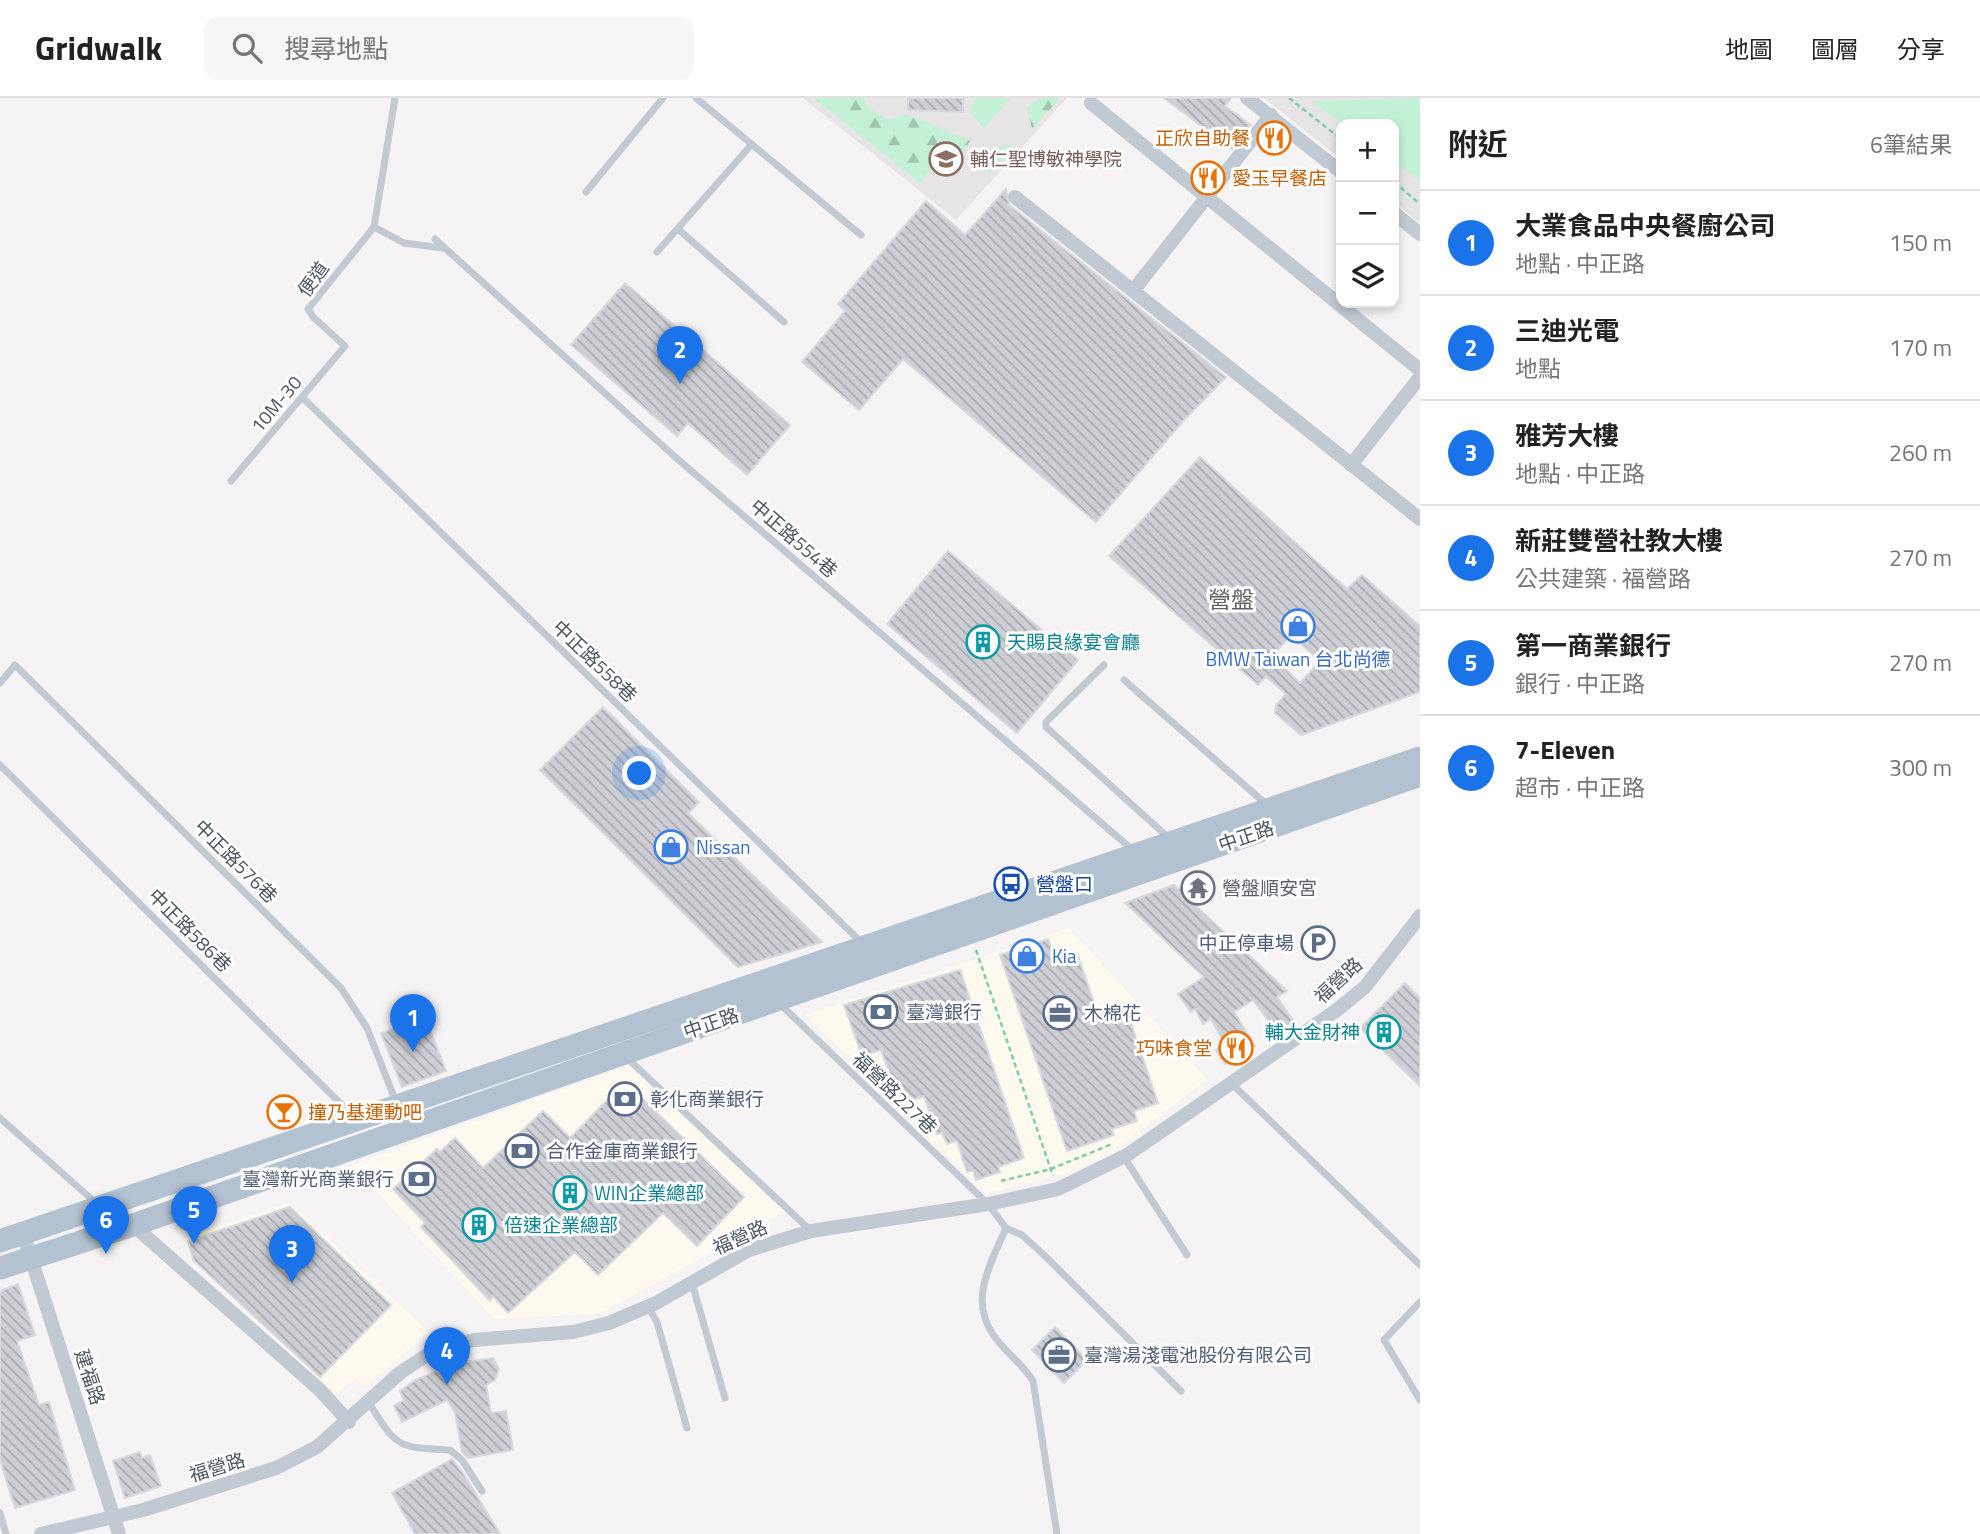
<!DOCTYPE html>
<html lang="zh-TW">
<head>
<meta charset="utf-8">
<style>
  body { margin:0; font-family:"Titillium Web","Noto Sans TC",sans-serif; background:#f6f6f6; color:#222 }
  .controls { position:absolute; right:21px; top:21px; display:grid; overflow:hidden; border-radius:14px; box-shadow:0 4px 10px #0003 }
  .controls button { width:63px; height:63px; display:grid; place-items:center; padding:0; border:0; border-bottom:2px solid #e0e0e0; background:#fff; color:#222; font:35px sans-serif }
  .you { position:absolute; left:640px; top:676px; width:24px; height:24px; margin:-18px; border:5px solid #fff; border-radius:50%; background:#1a73e8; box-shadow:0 0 0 10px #1a73e833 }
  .badge { display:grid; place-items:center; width:46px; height:46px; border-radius:50%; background:#1a73e8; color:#fff; font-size:23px; font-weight:700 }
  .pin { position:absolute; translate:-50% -58px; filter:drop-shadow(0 2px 4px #0008) }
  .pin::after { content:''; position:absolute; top:37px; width:24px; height:21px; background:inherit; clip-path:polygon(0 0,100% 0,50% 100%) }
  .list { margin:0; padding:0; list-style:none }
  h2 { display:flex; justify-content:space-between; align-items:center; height:91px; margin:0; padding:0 28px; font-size:30px }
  h2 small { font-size:23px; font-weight:400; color:#767676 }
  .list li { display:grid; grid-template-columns:46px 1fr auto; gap:21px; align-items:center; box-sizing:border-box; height:105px; padding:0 28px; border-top:2px solid #e0e0e0 }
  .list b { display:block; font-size:26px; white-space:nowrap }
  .list p { margin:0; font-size:23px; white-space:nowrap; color:#767676 }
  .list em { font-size:23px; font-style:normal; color:#767676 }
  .icon { flex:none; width:38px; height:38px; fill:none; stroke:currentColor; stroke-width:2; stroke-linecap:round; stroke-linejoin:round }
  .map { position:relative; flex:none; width:1420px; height:1436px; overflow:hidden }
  header { display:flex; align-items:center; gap:42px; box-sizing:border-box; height:98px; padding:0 35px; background:#fff; border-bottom:2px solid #e0e0e0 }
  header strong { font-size:33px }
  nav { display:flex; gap:38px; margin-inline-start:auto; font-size:24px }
  .search { width:490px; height:63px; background:#f6f6f6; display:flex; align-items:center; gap:18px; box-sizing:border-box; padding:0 24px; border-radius:14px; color:#767676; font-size:26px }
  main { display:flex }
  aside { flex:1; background:#fff }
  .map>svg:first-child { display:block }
</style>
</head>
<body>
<header>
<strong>Gridwalk</strong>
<div class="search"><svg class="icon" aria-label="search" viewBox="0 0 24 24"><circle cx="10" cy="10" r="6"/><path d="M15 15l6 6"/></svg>搜尋地點</div>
<nav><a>地圖</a><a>圖層</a><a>分享</a></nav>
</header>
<main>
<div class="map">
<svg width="1420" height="1436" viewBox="0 0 1420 1436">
  <defs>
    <pattern id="forest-firs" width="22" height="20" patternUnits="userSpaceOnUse" patternTransform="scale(1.75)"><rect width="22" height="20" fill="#c3f1d5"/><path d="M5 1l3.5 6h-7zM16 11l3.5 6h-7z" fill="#a0c6b0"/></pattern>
    <pattern id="building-back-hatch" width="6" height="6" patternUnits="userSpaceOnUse" patternTransform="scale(1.75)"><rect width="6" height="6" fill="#cdcfd5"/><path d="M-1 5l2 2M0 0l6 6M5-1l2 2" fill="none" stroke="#a8abb0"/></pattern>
  </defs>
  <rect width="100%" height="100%" fill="#f5f3f3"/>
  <g fill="#fdf9ef">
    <path d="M1069 830 1207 981 1113 1054 1067 1075 986 1096 805 917Z"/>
    <path d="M629 967 785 1114 599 1216 494 1221 352 1067Z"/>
    <path d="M290 1105 429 1234 365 1289 355 1281 335 1296 192 1166 184 1140Z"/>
  </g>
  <g fill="#e6e4e5">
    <path d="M803 0H1067L956 122Z"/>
    <path d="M1264 0H1420V125L1394 104V26H1341V61Z"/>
  </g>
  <g fill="#c3f1d5">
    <path d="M975 0H1011L984 30 970 14Z"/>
    <path d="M1420 0V83L1394 64V26H1343L1311 3Z"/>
  </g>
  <g fill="url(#forest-firs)">
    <path d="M814 0H865V8L888 22 907 16 970 43 962 58H940L920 85Z"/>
    <path d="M1041 0H1060L1032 31 1027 9Z"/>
    <path d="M1010 47 1013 52 991 75 972 66 982 53Z"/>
  </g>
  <g fill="url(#building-back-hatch)" stroke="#d7d9de" stroke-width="2" fill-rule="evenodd">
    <path d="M908 0H963V14L908 12Z"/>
    <path d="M1164 0H1231L1225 8 1251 27 1232 51Z"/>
    <path d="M1006 91 1009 107 1226 279 1184 322 1096 424 903 261 859 312 802 264 845 213 838 206 926 103 965 137Z"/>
    <path d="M625 185 790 327 747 377 688 325 677 338 571 247Z"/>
    <path d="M1200 359 1347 491 1362 477 1420 528V594L1301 637 1275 615 1276 607 1286 596 1266 579 1258 587 1109 458ZM1291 537 1320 563 1300 585 1272 558Z"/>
    <path d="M948 453 1078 562 1017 635 887 526Z"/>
    <path d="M603 609 699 704 688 715 822 844 738 869 540 672Z"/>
    <path d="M1193 779 1209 796 1196 808 1287 893 1277 899 1294 924 1277 934 1253 902 1234 914 1255 948 1225 966 1216 952 1225 946 1211 921 1203 926 1195 911 1191 914 1178 896 1204 879 1125 805 1174 787 1179 791Z"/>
    <path d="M1048 841 1056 862 1077 855 1097 914 1124 905 1158 1005 1134 1013 1137 1023 1112 1031 1114 1037 1067 1053 1000 857Z"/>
    <path d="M960 872 1024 1060 998 1069 1000 1074 976 1082 973 1072 967 1074 957 1043 947 1046 942 1035 937 1036 924 998 900 1006 881 952 862 958 844 907Z"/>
    <path d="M1405 885 1420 900V988L1360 930Z"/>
    <path d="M425 919 446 973 402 989 381 935Z"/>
    <path d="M625 984 744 1099 697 1148 663 1115 598 1177 575 1154 508 1215 493 1198 490 1203 421 1129 425 1125 393 1091 437 1051 440 1054 455 1040 483 1070 543 1013 570 1040Z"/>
    <path d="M290 1109 391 1207 320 1279 193 1162 188 1143Z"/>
    <path d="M18 1186 35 1237 17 1243 39 1307 49 1304 75 1392 15 1410 0 1361V1193Z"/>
    <path d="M1055 1229 1087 1262 1064 1285 1032 1252Z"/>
    <path d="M493 1260 499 1271 495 1282 486 1287 491 1315 506 1313 513 1352 468 1360 462 1354 455 1315 447 1302 402 1324 394 1308 404 1302 400 1293 415 1282 455 1265Z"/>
    <path d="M140 1354 142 1360 150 1357 161 1388 125 1400 113 1363Z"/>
    <path d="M452 1361 463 1375 500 1436H415L392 1395Z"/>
  </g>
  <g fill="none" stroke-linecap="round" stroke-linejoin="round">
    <g stroke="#7ad0a6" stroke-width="2.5" stroke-dasharray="5 3.5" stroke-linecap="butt">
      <path d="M1289 0 1341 41"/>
      <path d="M1394 84 1420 106"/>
      <path d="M976 852 1053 1078"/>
      <path d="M1001 1083 1051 1071 1112 1046"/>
    </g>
    <g stroke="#c1cad2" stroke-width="7">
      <path d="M696 0 861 137"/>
      <path d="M586 94 663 0"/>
      <path d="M374 129 404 145 443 150"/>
      <path d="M678 131 784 224"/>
      <path d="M435 141 674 358 1134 753"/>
      <path d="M657 154 752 46"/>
      <path d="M302 299 862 845"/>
      <path d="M231 383 345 248 313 219 308 211 374 129 395 0"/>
      <path d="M1104 567 1046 624V629L1170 741"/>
      <path d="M1124 582 1266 706"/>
      <path d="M0 585 15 567 341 890 367 930 396 1004"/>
      <path d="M0 667 353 1018"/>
      <path d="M779 905 988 1106 1006 1130C991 1165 968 1202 994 1238 1006 1255 1022 1265 1033 1283L1057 1436"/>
      <path d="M626 959 811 1133"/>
      <path d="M1231 985 1420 1167"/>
      <path d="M0 1020 96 1105"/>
      <path d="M1124 1059 1187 1157"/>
      <path d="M1006 1130 1022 1137 1044 1157 1181 1293"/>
      <path d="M692 1185 725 1300"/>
      <path d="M1420 1204 1384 1242 1420 1302"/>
      <path d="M648 1209 657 1224 687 1330"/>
      <path d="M369 1305C398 1351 397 1349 450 1352L462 1362 482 1393"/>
      <path d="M0 1415 6 1436"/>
    </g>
    <g stroke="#c1cad2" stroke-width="14">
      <path d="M1247 0 1341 74"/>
      <path d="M1091 5 1420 272"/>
      <path d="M1015 99 1420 421"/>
      <path d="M1394 115 1420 136"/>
      <path d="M1133 193 1271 17"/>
      <path d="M1351 367 1420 279"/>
      <path d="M133 1127 320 1292 349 1324"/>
      <path d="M23 1135 119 1436"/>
      <path d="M41 1436 143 1412 276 1370 317 1349 401 1274 438 1250 474 1242 573 1234 609 1225 656 1205 749 1152 811 1133 988 1106 1058 1091 1127 1057 1337 912 1365 889 1420 818"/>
    </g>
    <g stroke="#b3c2d1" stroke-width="23">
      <path d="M0 1143 1420 660"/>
      <path d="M0 1170 133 1127 1420 677"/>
    </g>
  </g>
  <defs>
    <symbol id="restaurant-ring" viewBox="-11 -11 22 22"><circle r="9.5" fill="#fff" stroke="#e8710a" stroke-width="1.5"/><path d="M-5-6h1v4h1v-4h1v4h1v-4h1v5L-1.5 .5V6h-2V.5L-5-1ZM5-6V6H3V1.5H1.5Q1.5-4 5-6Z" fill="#e8710a"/></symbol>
    <symbol id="university-ring" viewBox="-11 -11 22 22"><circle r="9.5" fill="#fff" stroke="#8d6e63" stroke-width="1.5"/><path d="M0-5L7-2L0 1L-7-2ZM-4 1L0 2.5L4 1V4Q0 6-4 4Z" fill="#8d6e63"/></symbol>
    <symbol id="shop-ring" viewBox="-11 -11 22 22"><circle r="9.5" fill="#fff" stroke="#3f7fe0" stroke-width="1.5"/><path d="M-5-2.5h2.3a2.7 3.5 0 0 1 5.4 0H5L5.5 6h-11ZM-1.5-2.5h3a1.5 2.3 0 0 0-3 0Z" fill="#3f7fe0"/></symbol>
    <symbol id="building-ring" viewBox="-11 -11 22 22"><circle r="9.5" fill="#fff" stroke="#0f9aa8" stroke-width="1.5"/><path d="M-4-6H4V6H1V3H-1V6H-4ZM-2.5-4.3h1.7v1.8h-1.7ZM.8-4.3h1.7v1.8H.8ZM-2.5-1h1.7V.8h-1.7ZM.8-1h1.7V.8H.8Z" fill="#0f9aa8"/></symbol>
    <symbol id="bus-ring" viewBox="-11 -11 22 22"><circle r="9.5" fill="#fff" stroke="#1a4fb4" stroke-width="1.5"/><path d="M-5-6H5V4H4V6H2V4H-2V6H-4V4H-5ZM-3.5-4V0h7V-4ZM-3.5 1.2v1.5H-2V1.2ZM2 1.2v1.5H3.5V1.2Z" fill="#1a4fb4"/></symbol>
    <symbol id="temple-ring" viewBox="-11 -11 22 22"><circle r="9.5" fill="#fff" stroke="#6b7280" stroke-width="1.5"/><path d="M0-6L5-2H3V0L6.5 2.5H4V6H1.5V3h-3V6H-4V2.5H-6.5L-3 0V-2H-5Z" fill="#6b7280"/></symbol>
    <symbol id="parking-ring" viewBox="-11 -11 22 22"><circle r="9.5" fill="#fff" stroke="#5c6f8a" stroke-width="1.5"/><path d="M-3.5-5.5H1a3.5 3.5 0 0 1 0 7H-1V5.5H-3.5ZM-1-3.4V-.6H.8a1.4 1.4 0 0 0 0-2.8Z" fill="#5c6f8a"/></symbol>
    <symbol id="bank-ring" viewBox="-11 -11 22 22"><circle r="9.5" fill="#fff" stroke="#5c6f8a" stroke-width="1.5"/><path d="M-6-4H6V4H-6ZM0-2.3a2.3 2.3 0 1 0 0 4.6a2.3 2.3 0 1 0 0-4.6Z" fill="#5c6f8a"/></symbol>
    <symbol id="office-ring" viewBox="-11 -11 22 22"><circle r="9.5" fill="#fff" stroke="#5c6f8a" stroke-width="1.5"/><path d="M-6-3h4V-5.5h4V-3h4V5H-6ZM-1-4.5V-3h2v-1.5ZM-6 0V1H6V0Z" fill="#5c6f8a"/></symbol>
    <symbol id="bar-ring" viewBox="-11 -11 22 22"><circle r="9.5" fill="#fff" stroke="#e8710a" stroke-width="1.5"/><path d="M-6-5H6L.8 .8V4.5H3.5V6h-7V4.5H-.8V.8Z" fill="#e8710a"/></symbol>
  </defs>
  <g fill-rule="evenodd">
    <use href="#restaurant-ring" x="1255" y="21" width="38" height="38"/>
    <use href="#university-ring" x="927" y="42" width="38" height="38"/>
    <use href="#restaurant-ring" x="1189" y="61" width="38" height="38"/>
    <use href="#shop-ring" x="1279" y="509" width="38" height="38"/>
    <use href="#building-ring" x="964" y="525" width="38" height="38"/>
    <use href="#shop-ring" x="652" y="730" width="38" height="38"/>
    <use href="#bus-ring" x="992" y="767" width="38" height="38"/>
    <use href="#temple-ring" x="1179" y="771" width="38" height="38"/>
    <use href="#parking-ring" x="1299" y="826" width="38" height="38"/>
    <use href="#shop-ring" x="1008" y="839" width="38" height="38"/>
    <use href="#bank-ring" x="862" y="895" width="38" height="38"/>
    <use href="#office-ring" x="1041" y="896" width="38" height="38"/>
    <use href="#building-ring" x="1365" y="915" width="38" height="38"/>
    <use href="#restaurant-ring" x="1217" y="931" width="38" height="38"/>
    <use href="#bank-ring" x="606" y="982" width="38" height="38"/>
    <use href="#bar-ring" x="265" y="995" width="38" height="38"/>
    <use href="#bank-ring" x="503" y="1034" width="38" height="38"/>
    <use href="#bank-ring" x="400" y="1062" width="38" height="38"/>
    <use href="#building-ring" x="551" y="1076" width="38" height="38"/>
    <use href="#building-ring" x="460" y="1108" width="38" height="38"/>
    <use href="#office-ring" x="1040" y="1238" width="38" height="38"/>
  </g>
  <g text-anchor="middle" stroke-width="6" stroke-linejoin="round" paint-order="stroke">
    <g font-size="19" fill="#c56008" stroke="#fff" text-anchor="end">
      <text x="1250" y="47">正欣自助餐</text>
      <text x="1232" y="87" text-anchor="start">愛玉早餐店</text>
      <text x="1212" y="957">巧味食堂</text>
      <text x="308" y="1021" text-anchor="start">撞乃基運動吧</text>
    </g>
    <g font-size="19" fill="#785e54" stroke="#fff" text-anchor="start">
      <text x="970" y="68">輔仁聖博敏神學院</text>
    </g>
    <g font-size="19" fill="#4a5661" stroke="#fff">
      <text transform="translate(313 181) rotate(-55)" y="7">便道</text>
      <text transform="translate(276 306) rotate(-50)" y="7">10M-30</text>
      <text transform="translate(794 440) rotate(41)" y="7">中正路554巷</text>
      <text transform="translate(595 563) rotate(44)" y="7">中正路558巷</text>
      <text transform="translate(1246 738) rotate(-19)" y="7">中正路</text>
      <text transform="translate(236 763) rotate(45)" y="7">中正路576巷</text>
      <text transform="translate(190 832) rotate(45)" y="7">中正路586巷</text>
      <text transform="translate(1338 882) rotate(-43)" y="7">福營路</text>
      <text transform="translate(711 925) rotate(-19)" y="7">中正路</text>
      <text transform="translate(895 995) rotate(44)" y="7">福營路227巷</text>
      <text transform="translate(740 1139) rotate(-24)" y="7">福營路</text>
      <text transform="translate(90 1279) rotate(72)" y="7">建福路</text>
      <text transform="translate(217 1369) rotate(-17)" y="7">福營路</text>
    </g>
    <g font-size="19" fill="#0d838f" stroke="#fff" text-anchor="start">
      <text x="1007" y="551">天賜良緣宴會廳</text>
      <text x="1360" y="941" text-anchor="end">輔大金財神</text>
      <text x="594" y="1102">WIN企業總部</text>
      <text x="504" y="1134">倍速企業總部</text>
    </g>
    <g font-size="19" fill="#366cbe" stroke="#fff" text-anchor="start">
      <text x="1298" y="568" text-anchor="middle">BMW Taiwan 台北尚德</text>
      <text x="696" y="756">Nissan</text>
      <text x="1052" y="865">Kia</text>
    </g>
    <g font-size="19" fill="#164399" stroke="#fff" text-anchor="start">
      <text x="1036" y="793">營盤口</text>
    </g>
    <g font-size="19" fill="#5b616d" stroke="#fff" text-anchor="start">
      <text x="1222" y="797">營盤順安宮</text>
    </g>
    <g font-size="19" fill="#4e5e75" stroke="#fff" text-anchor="start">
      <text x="1294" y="852" text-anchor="end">中正停車場</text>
      <text x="906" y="921">臺灣銀行</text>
      <text x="1084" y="922">木棉花</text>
      <text x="650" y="1008">彰化商業銀行</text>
      <text x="546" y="1060">合作金庫商業銀行</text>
      <text x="394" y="1088" text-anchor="end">臺灣新光商業銀行</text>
      <text x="1084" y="1264">臺灣湯淺電池股份有限公司</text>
    </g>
    <g font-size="23" fill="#5f6368" stroke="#fff">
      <text x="1231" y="510">營盤</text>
    </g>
  </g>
</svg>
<div class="controls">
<button>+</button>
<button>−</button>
<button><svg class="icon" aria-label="layers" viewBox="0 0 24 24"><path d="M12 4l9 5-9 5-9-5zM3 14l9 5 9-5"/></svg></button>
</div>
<div class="you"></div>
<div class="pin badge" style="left:413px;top:954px">1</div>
<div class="pin badge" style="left:680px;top:286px">2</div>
<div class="pin badge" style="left:292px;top:1185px">3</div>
<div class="pin badge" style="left:447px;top:1287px">4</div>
<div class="pin badge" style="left:194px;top:1146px">5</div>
<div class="pin badge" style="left:106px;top:1156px">6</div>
</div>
<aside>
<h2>附近<small>6筆結果</small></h2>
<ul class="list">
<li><span class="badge">1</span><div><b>大業食品中央餐廚公司</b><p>地點 · 中正路</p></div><em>150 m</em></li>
<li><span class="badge">2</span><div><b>三迪光電</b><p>地點</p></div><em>170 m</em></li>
<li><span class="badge">3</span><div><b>雅芳大樓</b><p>地點 · 中正路</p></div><em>260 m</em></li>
<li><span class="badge">4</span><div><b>新莊雙營社教大樓</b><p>公共建築 · 福營路</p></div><em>270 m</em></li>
<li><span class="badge">5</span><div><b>第一商業銀行</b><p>銀行 · 中正路</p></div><em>270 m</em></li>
<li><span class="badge">6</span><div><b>7-Eleven</b><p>超市 · 中正路</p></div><em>300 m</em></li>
</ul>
</aside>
</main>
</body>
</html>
